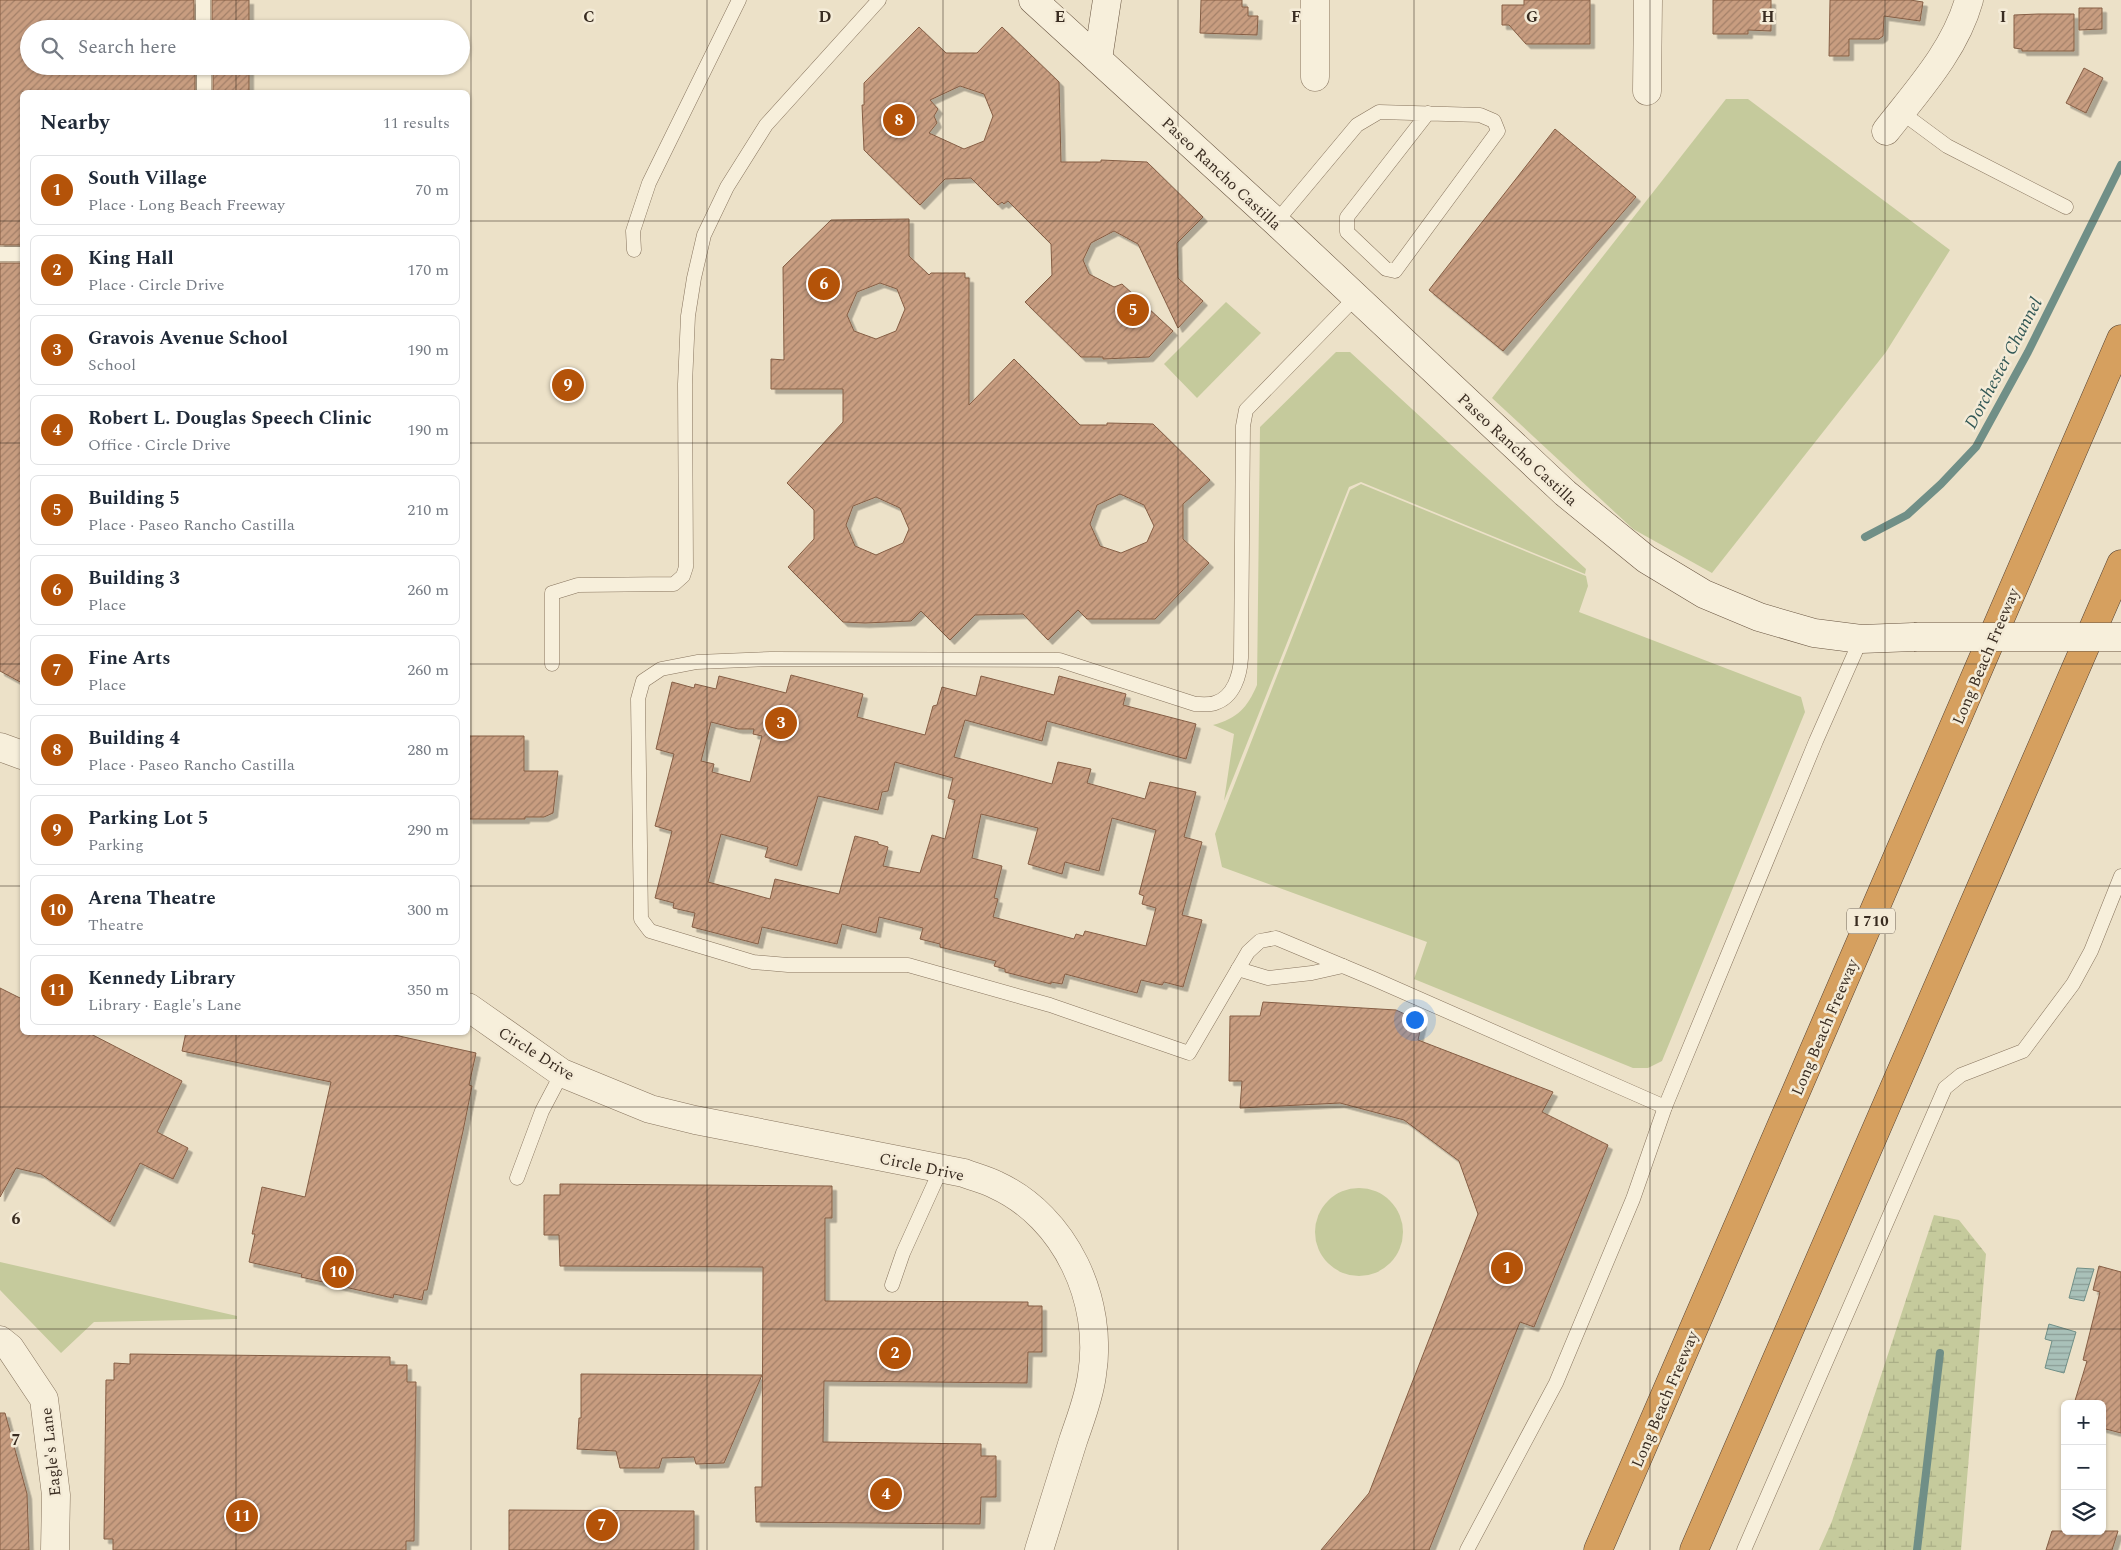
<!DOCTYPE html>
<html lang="en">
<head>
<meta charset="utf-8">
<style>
  body { margin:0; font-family:Spectral,serif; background:#f6f6f7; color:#1f2937 }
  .controls { position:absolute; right:15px; bottom:15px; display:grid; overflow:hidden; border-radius:8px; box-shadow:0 1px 4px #0004 }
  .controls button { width:45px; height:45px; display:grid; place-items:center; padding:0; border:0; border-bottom:1px solid #e0e1e3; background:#fff; color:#1f2937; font:25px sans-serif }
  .you { position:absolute; left:1414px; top:1019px; width:18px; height:18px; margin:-12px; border:4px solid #fff; border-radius:50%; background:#1a73e8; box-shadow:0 0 0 8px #1a73e833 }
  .badge { display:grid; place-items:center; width:32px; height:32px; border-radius:50%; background:#b45309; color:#fff; font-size:16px; font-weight:700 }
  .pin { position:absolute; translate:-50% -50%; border:2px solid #fff; box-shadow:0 1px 5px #0006 }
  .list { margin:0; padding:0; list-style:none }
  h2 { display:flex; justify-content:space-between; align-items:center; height:65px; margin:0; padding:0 20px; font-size:21px }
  h2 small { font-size:16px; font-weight:400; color:#747a83 }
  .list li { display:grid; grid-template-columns:32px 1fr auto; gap:15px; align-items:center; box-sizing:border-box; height:70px; margin:0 10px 10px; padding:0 10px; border:1px solid #e0e1e3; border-radius:8px }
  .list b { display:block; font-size:19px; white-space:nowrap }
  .list p { margin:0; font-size:16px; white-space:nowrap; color:#747a83 }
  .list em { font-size:16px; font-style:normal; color:#747a83 }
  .icon { flex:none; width:28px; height:28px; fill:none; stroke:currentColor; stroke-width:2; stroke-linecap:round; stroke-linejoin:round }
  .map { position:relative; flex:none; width:2121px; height:1550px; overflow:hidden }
  .search { position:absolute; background:#fff; box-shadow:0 1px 4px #0004; left:20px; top:20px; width:450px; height:55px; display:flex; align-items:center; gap:12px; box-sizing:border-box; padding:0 18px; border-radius:28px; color:#747a83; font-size:19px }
  .panel { position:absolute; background:#fff; box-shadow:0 1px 4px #0004; left:20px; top:90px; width:450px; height:945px; border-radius:8px }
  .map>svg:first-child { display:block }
</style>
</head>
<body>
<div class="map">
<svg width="2121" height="1550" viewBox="0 0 2121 1550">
  <defs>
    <pattern id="wetland-marsh" width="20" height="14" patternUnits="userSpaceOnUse" patternTransform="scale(1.25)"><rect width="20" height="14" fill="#c5ca9c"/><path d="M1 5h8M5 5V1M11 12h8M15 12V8" fill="none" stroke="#aaae86"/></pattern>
    <pattern id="water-rules" width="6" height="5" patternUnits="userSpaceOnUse" patternTransform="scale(1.25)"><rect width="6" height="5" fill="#a9c1b9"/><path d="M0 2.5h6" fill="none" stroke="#8b9d96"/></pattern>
    <pattern id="building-hatch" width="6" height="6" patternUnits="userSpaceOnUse" patternTransform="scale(1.25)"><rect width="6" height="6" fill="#c89d80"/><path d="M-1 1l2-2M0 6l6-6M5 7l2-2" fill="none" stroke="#a38068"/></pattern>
    <filter id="shadow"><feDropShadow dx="4.5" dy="4.5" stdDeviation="0" flood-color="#0004"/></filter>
  </defs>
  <rect width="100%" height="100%" fill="#ece1c8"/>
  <g fill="#c5ca9c">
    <path d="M1726 99H1748L1950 250 1886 352 1712 573 1633 529 1492 398Z"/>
    <path d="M1226 302 1261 333 1197 398 1164 364Z"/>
    <path d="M1336 352H1350L1586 569 1585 574 1361 482 1349 487 1224 801 1234 734 1213 725C1238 718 1247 708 1257 685L1260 427Z"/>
    <path d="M1361 484 1586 576 1588 586 1579 612 1801 697 1805 712 1662 1061 1648 1068H1633L1414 979 1427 942 1222 867 1215 834 1350 490Z"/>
    <circle cx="1359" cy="1232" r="44"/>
    <path d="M0 1262 237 1316V1319L94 1322 61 1353 0 1290Z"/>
  </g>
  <path fill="url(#wetland-marsh)" d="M1934 1215 1959 1220 1986 1254 1961 1550H1819L1832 1521 1863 1430Z"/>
  <g fill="url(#water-rules)" stroke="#708f87">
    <path d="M2077 1268 2094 1269 2084 1301 2069 1298Z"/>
    <path d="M2049 1324 2076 1332 2064 1373 2045 1368 2052 1341 2045 1339Z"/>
  </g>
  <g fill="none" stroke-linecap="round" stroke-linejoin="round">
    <g stroke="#708f87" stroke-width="8">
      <path d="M1865 537 1907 515 1941 484 1976 447 2028 352 2121 165"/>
      <path d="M1917 1550 1940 1353"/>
    </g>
  </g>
  <g fill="url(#building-hatch)" stroke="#855e45" fill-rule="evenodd" filter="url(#shadow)">
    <path d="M0 0H194V29H29V66H195V92H22V245H0Z"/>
    <rect x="212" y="0" width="37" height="29"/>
    <path d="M1201 0H1242V7H1248V16H1258L1257 35 1200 33Z"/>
    <path d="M1524 0H1590V44H1526L1509 25H1502V5H1524Z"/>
    <path d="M1713 0H1771V31L1748 30V34H1713Z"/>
    <path d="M1830 0H1910L1923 2 1920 21 1884 16 1883 36 1879 39H1849V56H1829Z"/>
    <path d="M2079 8H2102V29L2079 30Z"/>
    <path d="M2038 14H2074V51H2022V49L2014 48V15Z"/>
    <path d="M919 27 946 53H977L1002 27 1059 82 1061 162H1101V160L1147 162 1203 217 1177 243 1178 278 1203 301 1178 328 1138 244 1114 231 1091 243 1083 260 1089 274 1114 287 1122 284 1173 331 1149 357 1103 359V357H1081L1025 302 1052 275 1051 244 1008 201 1004 204 1002 202 998 205 971 178 945 179 920 205 864 150 862 105H864V83ZM960 86 984 94 993 116 984 141 964 149 929 133 937 123 934 116 938 109 930 100Z"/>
    <rect x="213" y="66" width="36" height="26"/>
    <path d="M2084 68 2103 78 2086 113 2066 103Z"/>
    <path d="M1555 129 1636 197 1503 351 1429 290Z"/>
    <path d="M909 219V256L929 275 931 273H965V278H969V405L1014 359 1080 425H1107V423L1153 424 1210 480 1183 504V539L1209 563 1155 619H1087L1078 610 1048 640 1023 614 975 615 950 640 921 611 911 621 865 623 843 622 788 567 814 539V510L787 483 843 422V389H771V359L784 360 783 267 831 220ZM880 283 897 289 905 309 896 331 876 339 854 331 847 315 857 292ZM1120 494 1144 505 1154 526 1147 542 1121 553 1100 546 1090 524 1097 505ZM876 497 900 508 909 529 903 543 876 555 855 546 846 525 853 506Z"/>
    <path d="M0 263H22V683L0 671Z"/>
    <path d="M791 675 863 694 857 717 925 735 933 706 937 705 942 687 976 696 981 676 1054 695 1059 676 1126 694 1123 705 1196 724 1186 759 1047 721 1042 741 965 720 954 757 1052 784 1058 762 1091 769 1087 783 1145 799 1150 782 1196 792 1184 837 1202 842 1182 915 1202 920 1183 987 1164 982 1162 985 1141 980 1137 993 1065 974 1062 984 1051 982V984L1005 972V969L994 966 996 961 940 947V944L920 939 923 928 879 917 876 933 842 924 837 944 762 927 758 944 692 927 695 913 673 908 674 903 655 898 672 831 655 826 674 754 656 749 672 682 694 688 695 684 716 689 719 676 786 693ZM711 722 738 729H754L753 734 762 736 750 782 712 772 714 764 701 761ZM895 762 953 778 948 798 955 800 945 839 932 835 920 873 883 866 888 847 878 844V842L855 836 839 894 775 879 770 899 708 882 721 834 768 847 765 857 797 866 818 796 878 810 882 792 888 791ZM981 814 1038 828 1028 864 1062 874 1065 862 1099 871 1112 818 1156 830 1139 894 1144 896 1142 904 1156 908 1146 946 1085 931 1083 936 1076 934 1074 939 993 917 998 899 994 898 1002 866 972 858Z"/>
    <path d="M468 736H524V771H558L553 813 544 817H525V819H468Z"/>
    <path d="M0 988 22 999V1032H87L182 1081 157 1132 188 1148 173 1179 140 1163 110 1222 41 1174 16 1168 0 1197Z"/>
    <path d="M1263 1002 1396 1010 1422 1022 1418 1040 1553 1092 1542 1112 1608 1145 1534 1327 1520 1322 1429 1550H1321L1369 1493 1478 1214 1459 1161 1404 1120 1340 1103 1240 1108 1242 1081H1229L1230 1016H1260Z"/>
    <path d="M186 1032H381L476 1053 469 1085 472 1086 463 1131 427 1290H424L422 1300 394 1294 393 1298 301 1277 302 1274 249 1262 255 1234H252L262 1187 305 1197 331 1082 182 1051Z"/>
    <path d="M560 1184 832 1186V1218H825V1301L1028 1302V1306H1042V1352H1028L1027 1383 824 1381 823 1442 981 1444V1456H996V1497H981L980 1524 756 1522 755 1487H762L763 1267 560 1266 559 1235H544V1195H560Z"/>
    <path d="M2099 1266 2121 1272V1433L2102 1428V1404H2074L2087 1361 2083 1360 2100 1292 2093 1290Z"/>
    <path d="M130 1354 390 1357V1365H407V1382H416L414 1541H406V1550H113V1539H104L106 1380H114V1363L130 1364Z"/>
    <path d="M581 1374 762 1375 724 1463 696 1464 694 1457 662 1458 659 1468H620L616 1451 577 1449 579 1418H581Z"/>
    <path d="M0 1413H5L27 1494 29 1550H0Z"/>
    <path d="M509 1510 694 1511V1550H509Z"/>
    <path d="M2052 1531H2118L2112 1550H2046Z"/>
  </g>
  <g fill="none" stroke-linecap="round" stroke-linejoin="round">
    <defs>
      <g id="lane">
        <path d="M203 0V29"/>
        <path d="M204 66V92"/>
        <path d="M1901 112 1947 146 2066 207"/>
        <path d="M1276 222 1357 125 1379 112 1480 115 1494 121 1498 131 1395 271 1386 269 1347 232V217L1428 113"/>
        <path d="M634 250 633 231 649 183 739 0"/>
        <path d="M0 254H22"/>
        <path d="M1355 298 1246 410 1243 426 1241 658C1240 675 1234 697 1215 703 1209 705 1201 704 1195 704L1059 660 771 659 697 662 661 669 643 681 638 699 641 919 650 931 753 962 788 965H908L1050 1005 1189 1053 1248 952 1260 941 1276 938 1374 979 1665 1107"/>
        <path d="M552 664V593L578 585 674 584 683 576 686 567 685 384 688 316 694 278 704 235 727 187 766 125 879 0"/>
        <path d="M1238 969 1268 978 1312 973 1343 966"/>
        <path d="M517 1178 542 1111 562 1073"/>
        <path d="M892 1285 903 1253 941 1169"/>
        <path d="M1467 1550 1556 1383 1633 1199 1665 1107 1816 741 1861 639"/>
        <path d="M1744 1550 1945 1088 1961 1075 2023 1051 2073 984 2091 951 2121 876"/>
      </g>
      <g id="street">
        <path d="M1315 77V0"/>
        <path d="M1647 91 1648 0"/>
        <path d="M1886 131C1918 90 1955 50 1969 0"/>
        <path d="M0 747 22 755"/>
        <path d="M468 1007 562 1073 650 1109 695 1120 964 1173C974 1177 986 1180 996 1185 1066 1217 1104 1301 1092 1375 1089 1398 1080 1420 1073 1441 1062 1477 1050 1514 1039 1550"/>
        <path d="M0 1340 10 1348 44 1399 56 1495 55 1550"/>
      </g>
      <g id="secondary">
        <path d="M1033 0 1276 222 1565 493 1646 559 1704 594 1759 617 1814 633 1861 639 1914 637"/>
        <path d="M1098 59 1107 0"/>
      </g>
      <g id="highway">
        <path d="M1598 1550 2121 339"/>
        <path d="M1694 1550 2121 564"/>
      </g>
    </defs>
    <use href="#lane" stroke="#87745e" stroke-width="15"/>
    <use href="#street" stroke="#87745e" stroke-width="29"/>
    <use href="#secondary" stroke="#695541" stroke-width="29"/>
    <use href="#highway" stroke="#564232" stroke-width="29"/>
    <use href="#lane" stroke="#f7efdb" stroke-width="14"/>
    <use href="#street" stroke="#f7efdb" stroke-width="28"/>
    <use href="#secondary" stroke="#f7efdb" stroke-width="28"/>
    <use href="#highway" stroke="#d6a05f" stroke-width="28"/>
    <defs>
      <path id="secondary-bridge" d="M1914 637H2121"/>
    </defs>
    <use href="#secondary-bridge" stroke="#695541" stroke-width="29" stroke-linecap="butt"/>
    <use href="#secondary-bridge" stroke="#f7efdb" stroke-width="28"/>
  </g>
  <path fill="none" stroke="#392c21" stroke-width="1" stroke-opacity="0.55" d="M236 0V29M471 0V1550M707 0V1550M943 0V1550M1178 0V1550M1414 0V1550M1650 0V1550M1885 0V1550M236 66V92M0 221H22M468 221H2121M0 443H22M468 443H2121M0 664H22M468 664H2121M0 886H22M468 886H2121M236 1032V1550M0 1107H2121M0 1329H2121"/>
  <g text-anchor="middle" stroke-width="5" stroke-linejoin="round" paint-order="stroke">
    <rect fill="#f4ebd7" stroke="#716558" stroke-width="1" x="1847" y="908.5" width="48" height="25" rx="4"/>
    <g font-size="15" font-weight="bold" fill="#392c21">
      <text x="1871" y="926">I 710</text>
    </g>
    <g font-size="16" fill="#392c21" stroke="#f4ebd7">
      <text transform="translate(1222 173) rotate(43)" y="6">Paseo Rancho Castilla</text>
      <text transform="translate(1518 449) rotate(43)" y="6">Paseo Rancho Castilla</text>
      <text transform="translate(1985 656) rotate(-67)" y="6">Long Beach Freeway</text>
      <text transform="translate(1824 1027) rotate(-67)" y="6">Long Beach Freeway</text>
      <text transform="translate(537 1053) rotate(32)" y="6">Circle Drive</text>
      <text transform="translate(922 1166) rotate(12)" y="6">Circle Drive</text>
      <text transform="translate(1664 1399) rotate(-67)" y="6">Long Beach Freeway</text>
      <text transform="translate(50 1452) rotate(-96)" y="6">Eagle's Lane</text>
    </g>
    <g font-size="18" font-style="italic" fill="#315755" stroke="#f4ebd7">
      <text transform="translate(2003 363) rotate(-62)" y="6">Dorchester Channel</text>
    </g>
  </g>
  <g font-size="16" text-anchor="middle" font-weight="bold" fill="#392c21" stroke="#f4ebd7" stroke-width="5" stroke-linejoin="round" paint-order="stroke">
    <text x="589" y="22">C</text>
    <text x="825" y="22">D</text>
    <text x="1060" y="22">E</text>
    <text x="1296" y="22">F</text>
    <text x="1532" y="22">G</text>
    <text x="1768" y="22">H</text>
    <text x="2003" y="22">I</text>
    <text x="16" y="1224">6</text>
    <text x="16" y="1445">7</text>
  </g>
</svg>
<div class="controls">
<button>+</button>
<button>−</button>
<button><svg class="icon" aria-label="layers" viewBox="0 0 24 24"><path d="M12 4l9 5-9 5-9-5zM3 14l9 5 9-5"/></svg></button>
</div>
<div class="you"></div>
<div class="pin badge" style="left:1507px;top:1268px">1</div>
<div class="pin badge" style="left:895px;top:1353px">2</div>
<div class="pin badge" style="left:781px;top:723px">3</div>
<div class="pin badge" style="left:886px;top:1494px">4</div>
<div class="pin badge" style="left:1133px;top:310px">5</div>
<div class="pin badge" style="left:824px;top:284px">6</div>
<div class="pin badge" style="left:602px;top:1525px">7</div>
<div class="pin badge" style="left:899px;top:120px">8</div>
<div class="pin badge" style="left:568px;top:385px">9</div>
<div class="pin badge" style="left:338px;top:1272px">10</div>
<div class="pin badge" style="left:242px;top:1516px">11</div>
<div class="search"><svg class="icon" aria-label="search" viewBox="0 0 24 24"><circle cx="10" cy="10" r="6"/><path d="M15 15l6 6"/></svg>Search here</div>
<section class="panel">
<h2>Nearby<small>11 results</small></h2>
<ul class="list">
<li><span class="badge">1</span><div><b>South Village</b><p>Place · Long Beach Freeway</p></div><em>70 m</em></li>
<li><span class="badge">2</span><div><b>King Hall</b><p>Place · Circle Drive</p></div><em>170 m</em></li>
<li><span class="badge">3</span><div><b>Gravois Avenue School</b><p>School</p></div><em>190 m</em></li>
<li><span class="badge">4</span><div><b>Robert L. Douglas Speech Clinic</b><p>Office · Circle Drive</p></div><em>190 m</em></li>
<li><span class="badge">5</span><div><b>Building 5</b><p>Place · Paseo Rancho Castilla</p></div><em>210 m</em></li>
<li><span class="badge">6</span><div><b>Building 3</b><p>Place</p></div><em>260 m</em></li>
<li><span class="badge">7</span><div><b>Fine Arts</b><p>Place</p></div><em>260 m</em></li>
<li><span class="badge">8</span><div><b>Building 4</b><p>Place · Paseo Rancho Castilla</p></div><em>280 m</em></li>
<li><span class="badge">9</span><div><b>Parking Lot 5</b><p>Parking</p></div><em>290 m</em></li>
<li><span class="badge">10</span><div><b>Arena Theatre</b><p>Theatre</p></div><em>300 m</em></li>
<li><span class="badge">11</span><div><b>Kennedy Library</b><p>Library · Eagle's Lane</p></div><em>350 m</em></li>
</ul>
</section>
</div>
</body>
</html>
